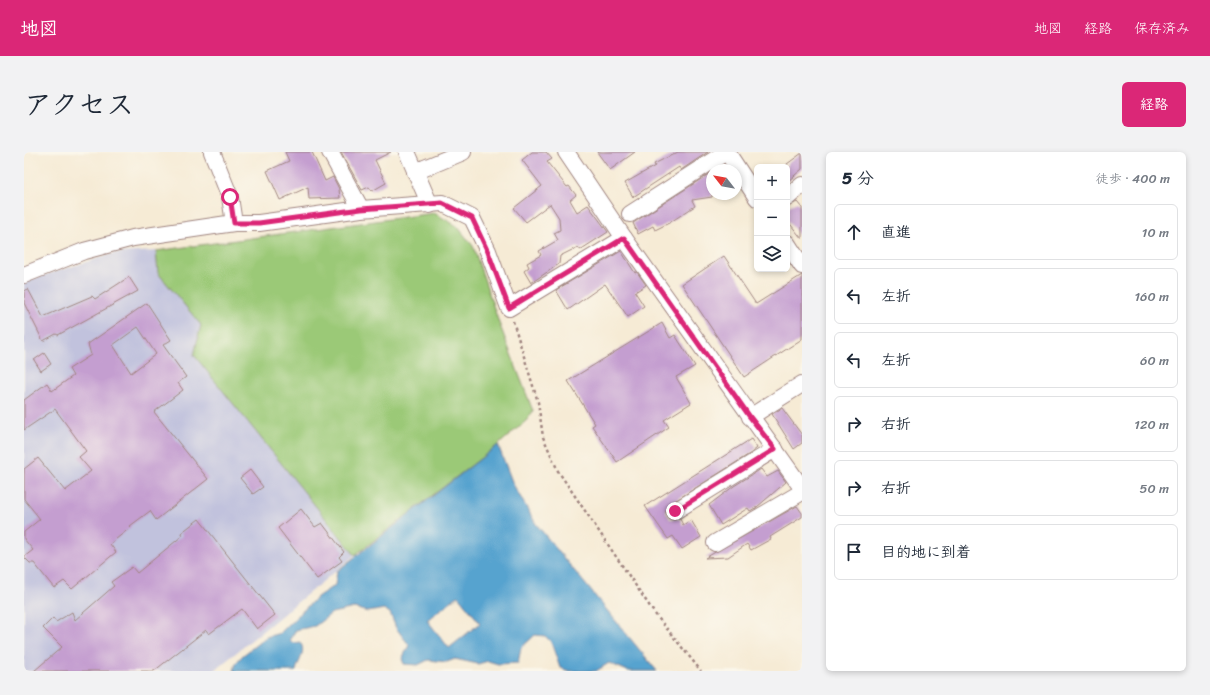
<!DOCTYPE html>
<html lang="ja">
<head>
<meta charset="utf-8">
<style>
  body { margin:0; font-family:Sriracha,"Klee One",sans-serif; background:#f2f2f3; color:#1f2937 }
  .controls { position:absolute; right:12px; top:12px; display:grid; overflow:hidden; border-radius:6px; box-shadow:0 2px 6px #0003 }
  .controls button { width:36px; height:36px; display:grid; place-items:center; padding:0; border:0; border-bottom:1px solid #e0e1e3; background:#fff; color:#1f2937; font:20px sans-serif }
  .compass { position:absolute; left:682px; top:12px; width:36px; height:36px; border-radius:50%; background:#fff; box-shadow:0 2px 6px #0003; rotate:301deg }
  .stop { position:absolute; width:12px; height:12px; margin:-9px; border:3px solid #db2777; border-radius:50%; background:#fff }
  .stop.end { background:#db2777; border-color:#fff; box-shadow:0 1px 4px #0008 }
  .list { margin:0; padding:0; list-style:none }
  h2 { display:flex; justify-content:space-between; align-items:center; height:52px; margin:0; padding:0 16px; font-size:17px }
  h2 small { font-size:13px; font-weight:400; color:#747a83 }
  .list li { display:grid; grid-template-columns:26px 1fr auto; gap:12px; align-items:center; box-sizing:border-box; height:56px; margin:0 8px 8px; padding:0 8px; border:1px solid #e0e1e3; border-radius:6px }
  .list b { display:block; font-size:15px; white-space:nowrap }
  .list em { font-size:13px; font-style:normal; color:#747a83 }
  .icon { flex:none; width:22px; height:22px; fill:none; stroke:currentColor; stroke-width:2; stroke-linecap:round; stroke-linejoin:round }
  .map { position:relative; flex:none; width:778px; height:519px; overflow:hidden; border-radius:6px }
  header { display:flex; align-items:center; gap:24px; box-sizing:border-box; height:56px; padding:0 20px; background:#db2777; color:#fff }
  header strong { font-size:19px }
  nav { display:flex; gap:22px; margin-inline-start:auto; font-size:14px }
  .intro { display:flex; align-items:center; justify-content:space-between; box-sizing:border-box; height:96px; padding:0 24px }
  h1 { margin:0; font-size:28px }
  .button { padding:10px 18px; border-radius:6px; background:#db2777; color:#fff; font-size:14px; font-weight:700 }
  main { display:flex; gap:24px; padding:0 24px }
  aside { flex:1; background:#fff; border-radius:6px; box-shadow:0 2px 6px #0003 }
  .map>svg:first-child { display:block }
</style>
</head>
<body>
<header>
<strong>地図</strong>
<nav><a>地図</a><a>経路</a><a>保存済み</a></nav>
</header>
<div class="intro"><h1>アクセス</h1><a class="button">経路</a></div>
<main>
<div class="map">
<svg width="778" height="519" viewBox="0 0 778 519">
  <rect width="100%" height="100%" fill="#fbf7ec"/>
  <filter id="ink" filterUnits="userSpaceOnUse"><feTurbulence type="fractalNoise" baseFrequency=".025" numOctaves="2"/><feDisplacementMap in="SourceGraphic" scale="8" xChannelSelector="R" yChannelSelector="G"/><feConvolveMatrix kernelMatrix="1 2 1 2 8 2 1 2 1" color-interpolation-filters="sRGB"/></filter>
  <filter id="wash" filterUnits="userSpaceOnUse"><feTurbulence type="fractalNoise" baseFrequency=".012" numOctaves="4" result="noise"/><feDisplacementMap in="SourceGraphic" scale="16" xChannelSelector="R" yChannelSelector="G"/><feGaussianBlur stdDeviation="0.9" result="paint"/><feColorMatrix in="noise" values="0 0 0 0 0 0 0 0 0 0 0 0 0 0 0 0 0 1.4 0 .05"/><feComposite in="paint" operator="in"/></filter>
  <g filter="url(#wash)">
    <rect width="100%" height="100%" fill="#f6ebd5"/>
    <path fill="#c1c2dd" d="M132 99 134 121 177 173 170 203 331 403 191 518 192 519H0V131L8 127 91 101Z"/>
    <path fill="#9bc977" stroke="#727451" d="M410 61 433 74 449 94 475 171 509 259 503 268 474 293 331 403 170 203 177 173 134 121 132 99Z"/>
    <path fill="#57a3cf" stroke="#50617d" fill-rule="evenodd" d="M474 293 489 332 512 372 633 519H604L585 511 572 519H546L536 516 527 490 521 484 511 483 497 496 494 511 474 512 464 509 454 512 431 507 423 510 404 508 394 513 380 512 378 507 385 493 372 476 366 461 360 457 344 460 330 456 308 461 291 474 272 478 266 487 268 491 276 490C283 500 274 509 272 519H210L212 511 218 504 242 485 256 481 293 445 311 433 313 419ZM434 444 456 471 425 496 403 468Z"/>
    <g id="blocks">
      <g fill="#c49ed0" fill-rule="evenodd">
        <path d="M261 0H288L301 29 309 25 315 37 316 46 285 47 284 35 256 48 243 19 265 9Z"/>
        <path d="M317 0H367L351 8 362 31 348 39 345 35 338 38Z"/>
        <path d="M508 0H522L528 7 523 10 543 35 545 34 552 43 546 48 553 60 564 53 584 80 556 98 554 95 536 104 535 112 507 131 500 119 505 115 503 111 517 103 515 99 534 88 530 81 536 78 535 66 526 52 502 70 490 56 518 34 498 8Z"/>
        <path d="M573 0H611L586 18Z"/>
        <path d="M654 0H684L657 18 655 15 609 45 601 31 631 14 630 12Z"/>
        <path d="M778 1V17L763 30V12Z"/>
        <path d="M688 20V45L668 48 671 54 645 71 631 78 629 74 614 82 609 71Z"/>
        <path d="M773 50 778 56V87L763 68V55Z"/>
        <path d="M597 99 611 121 613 120 622 133 611 140 620 154 604 165 581 132 544 158 532 138Z"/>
        <path d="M700 104 732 152 778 123V187L720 225 658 132Z"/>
        <path d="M105 125 114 139 34 183 32 182 19 189 0 151V139L4 137 19 165 68 144 71 147Z"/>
        <path d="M123 151 147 188 139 193 162 225 154 231 159 238 130 260 184 327 132 368 126 359 106 374 107 375 86 392 92 400 48 437 40 429 30 436 10 411H6L0 405 9 398 0 387V380L16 367 0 347V317L14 306 41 339 67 319 55 305 62 299 31 257 0 278V248L23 231 28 239 49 224 45 217 67 203 64 192ZM114 175 132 202 107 221 89 193Z"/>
        <path d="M638 171 646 186 651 183 671 214 652 225 667 251 640 268 645 275 593 310 568 274 571 272 544 229Z"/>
        <path d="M20 201 27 212 17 219 10 208Z"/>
        <path d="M758 256 778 283V291L770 297 748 262Z"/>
        <path d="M727 287 733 296 727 301 643 354 642 360 646 367H656L659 373 667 368 677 385 658 397 649 384 644 387 621 354Z"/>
        <path d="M737 317 743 325 754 319 762 330 733 355 726 359 724 356 697 373 685 353 710 334Z"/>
        <path d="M226 318 239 335 229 342 216 326Z"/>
        <path d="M773 354 778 361V365L746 385 747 387 727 398 723 392 704 405 681 406Z"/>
        <path d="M277 357 291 375 298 371 320 400 315 405 318 409 293 427 254 376Z"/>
        <path d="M175 367 251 463 233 477 218 457 185 482 182 478 130 519H10L38 495 19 476 29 466 32 470 48 460 51 468 90 434 87 430 108 415 113 421 158 384 157 381Z"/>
      </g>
    </g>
  </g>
  <g filter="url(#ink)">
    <use href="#blocks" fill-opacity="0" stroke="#a08580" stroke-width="1"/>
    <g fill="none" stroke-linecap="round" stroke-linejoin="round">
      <defs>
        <g id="street">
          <path d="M188 0 206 45 210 71"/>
          <path d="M306 0 337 57"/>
          <path d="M383 0 406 53"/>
          <path d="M542 0 600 86 778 336"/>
          <path d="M703 0 733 46"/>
          <path d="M391 20 439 0"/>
          <path d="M763 46 778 33"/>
          <path d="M606 62 702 0"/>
          <path d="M763 91 778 114"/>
          <path d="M0 123 60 99 109 86 210 71H235L337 57 418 51 448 66 464 99 485 156 600 86"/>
          <path d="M726 265 778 232"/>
          <path d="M651 359 751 297"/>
          <path d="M691 391 778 340"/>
        </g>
      </defs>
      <use href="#street" stroke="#a08580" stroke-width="18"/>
      <path stroke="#a08580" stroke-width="2.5" stroke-dasharray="3 3" stroke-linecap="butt" d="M489 169 514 250 519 285 534 319 631 462 677 519"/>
      <use href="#street" stroke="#fff" stroke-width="16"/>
    </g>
  </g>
  <g fill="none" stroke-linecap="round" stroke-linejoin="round" filter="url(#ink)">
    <path stroke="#db2777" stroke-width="5" d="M206 45 210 71H235L337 57 418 51 448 66 464 100 485 156 600 86 726 265 751 297 651 359"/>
  </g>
</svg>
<div class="controls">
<button>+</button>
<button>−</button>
<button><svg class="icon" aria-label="layers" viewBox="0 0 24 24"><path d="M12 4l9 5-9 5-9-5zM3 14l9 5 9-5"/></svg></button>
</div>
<svg class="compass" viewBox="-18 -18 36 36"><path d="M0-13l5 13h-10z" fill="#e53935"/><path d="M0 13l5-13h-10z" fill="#747a83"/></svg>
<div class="stop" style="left:206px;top:45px"></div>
<div class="stop end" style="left:651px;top:359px"></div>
</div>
<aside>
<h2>5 分<small>徒歩 · 400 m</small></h2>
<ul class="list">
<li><svg class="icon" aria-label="ahead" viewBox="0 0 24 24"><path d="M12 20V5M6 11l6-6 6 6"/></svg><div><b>直進</b></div><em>10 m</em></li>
<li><svg class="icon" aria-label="left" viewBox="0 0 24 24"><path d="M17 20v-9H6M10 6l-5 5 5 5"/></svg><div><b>左折</b></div><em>160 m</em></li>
<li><svg class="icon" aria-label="left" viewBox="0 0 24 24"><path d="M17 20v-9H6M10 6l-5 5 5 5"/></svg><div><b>左折</b></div><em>60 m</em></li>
<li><svg class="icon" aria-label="right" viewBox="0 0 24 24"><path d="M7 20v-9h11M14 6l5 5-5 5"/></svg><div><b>右折</b></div><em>120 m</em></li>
<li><svg class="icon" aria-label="right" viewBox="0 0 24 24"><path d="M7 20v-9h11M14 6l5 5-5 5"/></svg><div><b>右折</b></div><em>50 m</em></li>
<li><svg class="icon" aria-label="arrive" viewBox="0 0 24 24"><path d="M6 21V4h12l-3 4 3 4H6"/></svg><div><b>目的地に到着</b></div></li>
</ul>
</aside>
</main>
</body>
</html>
